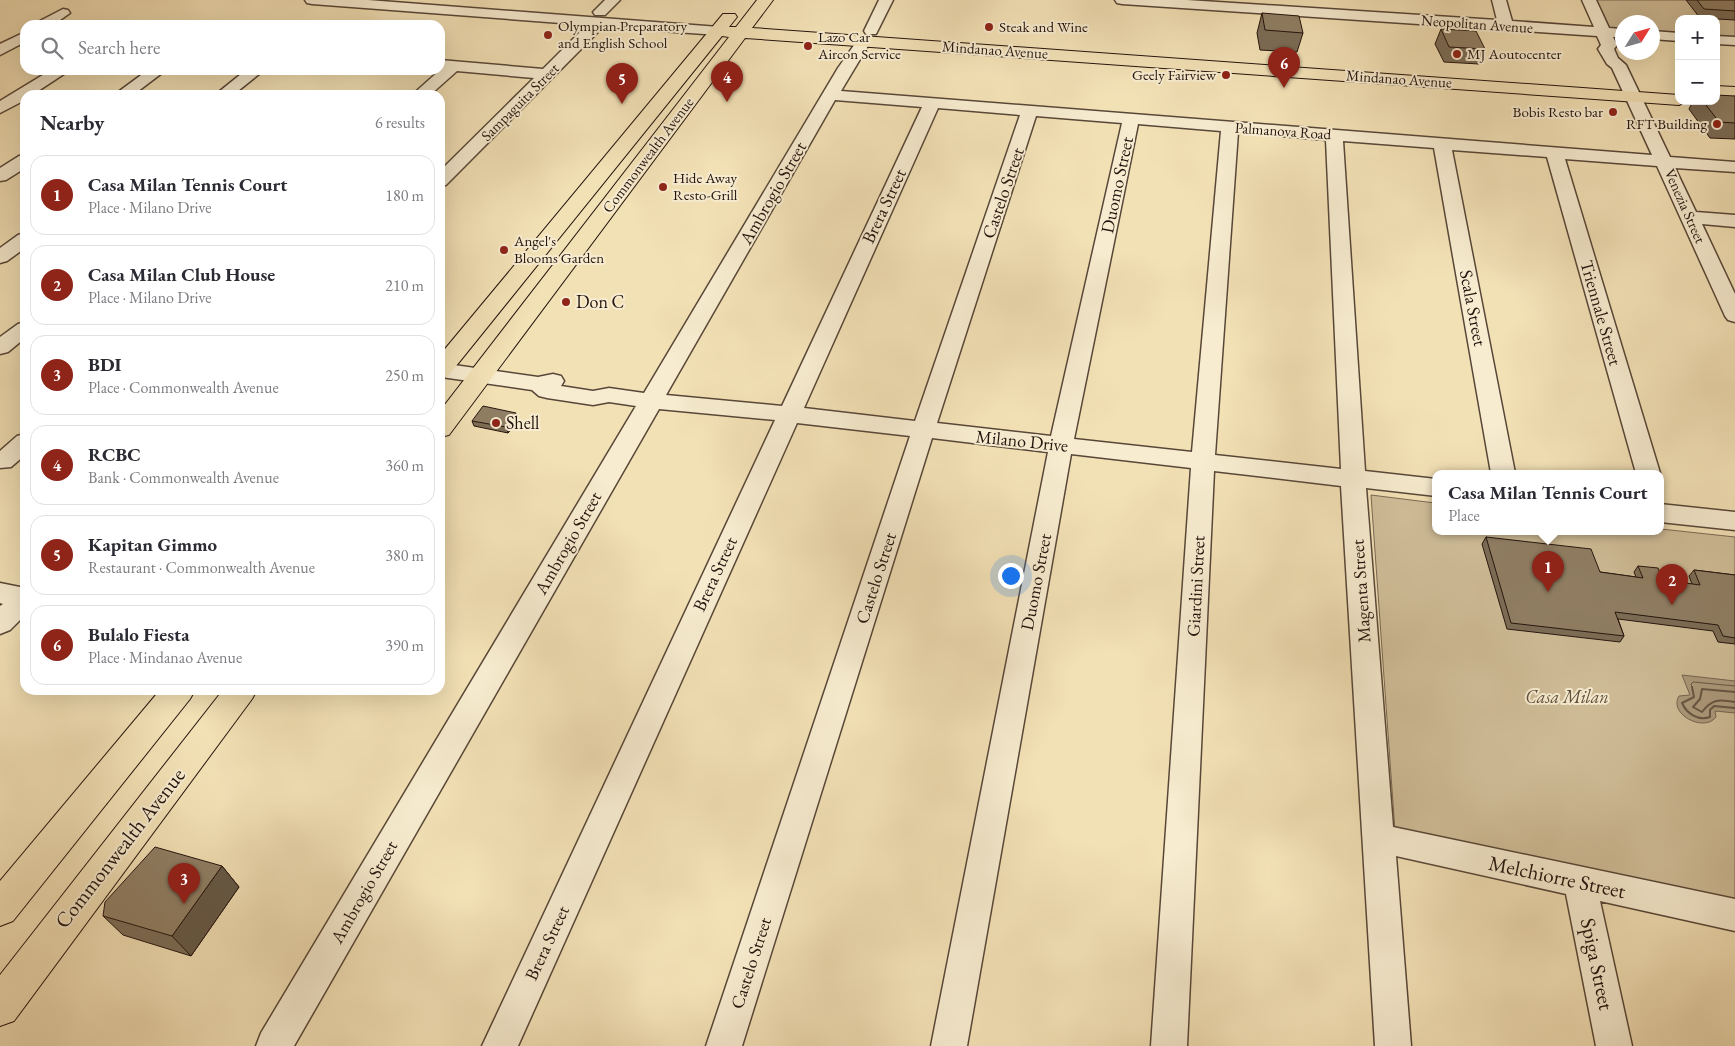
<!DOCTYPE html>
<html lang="en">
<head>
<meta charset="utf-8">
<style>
  body { margin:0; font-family:"EB Garamond",serif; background:#f7f7f7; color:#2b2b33 }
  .controls { position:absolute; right:15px; top:15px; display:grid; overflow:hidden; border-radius:10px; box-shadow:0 5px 20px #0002 }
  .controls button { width:45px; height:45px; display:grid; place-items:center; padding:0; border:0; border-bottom:1px solid #e1e1e2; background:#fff; color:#2b2b33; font:25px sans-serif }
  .compass { position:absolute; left:1615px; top:15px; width:45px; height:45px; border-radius:50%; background:#fff; box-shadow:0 5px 20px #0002; rotate:53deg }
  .you { position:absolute; left:1010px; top:575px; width:18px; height:18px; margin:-12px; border:4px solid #fff; border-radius:50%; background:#1a73e8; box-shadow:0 0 0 8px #1a73e833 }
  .badge { display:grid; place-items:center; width:32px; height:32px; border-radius:50%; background:#8f2418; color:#fff; font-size:16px; font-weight:700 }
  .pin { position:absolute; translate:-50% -41px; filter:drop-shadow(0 1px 2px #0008) }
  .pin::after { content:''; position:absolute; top:26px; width:18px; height:15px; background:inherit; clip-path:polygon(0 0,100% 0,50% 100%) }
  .popup { position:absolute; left:1432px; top:470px; width:232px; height:65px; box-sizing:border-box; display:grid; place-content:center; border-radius:10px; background:#fff; filter:drop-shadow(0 1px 4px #0005); font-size:16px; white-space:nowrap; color:#7c7c81 }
  .popup b { font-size:19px; color:#2b2b33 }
  .popup::after { content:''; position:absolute; left:50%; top:100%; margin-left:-10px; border:10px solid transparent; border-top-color:#fff }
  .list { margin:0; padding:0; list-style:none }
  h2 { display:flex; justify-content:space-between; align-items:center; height:65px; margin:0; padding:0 20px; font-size:21px }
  h2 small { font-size:16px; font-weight:400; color:#7c7c81 }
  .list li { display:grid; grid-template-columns:32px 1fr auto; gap:15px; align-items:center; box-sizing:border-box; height:80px; margin:0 10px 10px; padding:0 10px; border:1px solid #e1e1e2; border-radius:15px }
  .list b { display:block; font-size:19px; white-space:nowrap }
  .list p { margin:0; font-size:16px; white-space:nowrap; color:#7c7c81 }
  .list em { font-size:16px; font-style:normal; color:#7c7c81 }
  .icon { flex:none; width:28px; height:28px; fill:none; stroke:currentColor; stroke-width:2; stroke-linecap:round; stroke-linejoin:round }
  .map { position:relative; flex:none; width:1735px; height:1046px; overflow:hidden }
  .search { position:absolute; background:#fff; box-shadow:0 5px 20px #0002; left:20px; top:20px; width:425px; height:55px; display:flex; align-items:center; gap:12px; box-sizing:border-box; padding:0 18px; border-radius:15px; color:#7c7c81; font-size:19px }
  .panel { position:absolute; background:#fff; box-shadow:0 5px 20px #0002; left:20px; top:90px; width:425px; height:605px; border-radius:15px }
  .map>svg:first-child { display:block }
</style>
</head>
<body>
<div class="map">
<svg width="1735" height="1046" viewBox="0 0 1735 1046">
  <rect width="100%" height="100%" fill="#f3e1b6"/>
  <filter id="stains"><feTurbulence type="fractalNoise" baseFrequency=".004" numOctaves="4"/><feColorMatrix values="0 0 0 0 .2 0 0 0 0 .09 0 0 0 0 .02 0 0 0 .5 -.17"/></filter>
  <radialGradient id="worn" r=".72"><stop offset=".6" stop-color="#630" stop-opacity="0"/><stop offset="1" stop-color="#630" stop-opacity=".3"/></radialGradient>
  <g fill="#d0be99" stroke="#7a6954">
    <path d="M1595 0H1735V38L1716 37V19H1679V35L1653 33 1652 22H1622V31L1609 30Z"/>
    <path d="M1371 495 1435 503 1436 531H1660L1661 529 1735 537V901L1395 831Z"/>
  </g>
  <path fill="#ad9b7d" stroke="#766551" d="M1682 675 1735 681V713L1715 711 1716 717C1704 733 1668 714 1679 696L1690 695Z"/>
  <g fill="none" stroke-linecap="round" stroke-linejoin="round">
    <path stroke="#685846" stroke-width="1" d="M1692 688 1691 684 1693 682 1735 686"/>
    <g stroke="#685846" stroke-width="2">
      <path d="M1692 687 1694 697 1682 703C1687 714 1698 721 1710 717V710L1714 706 1735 708"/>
      <path d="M1735 692 1702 689 1700 699 1693 707 1702 712C1712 699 1719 699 1735 702"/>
    </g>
    <defs>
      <g id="minor">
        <path d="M305 0H368L719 27 724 28 726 31 724 34 719 35 603 27 446 185 440 186V171L534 78 457 71 430 95H412L440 70V60L543 69 587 25 312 4 307 3Z"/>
        <path d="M605 0H620L605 15H595L593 12Z"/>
        <path d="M879 0H893L876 34H866L864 31Z"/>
        <path d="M1115 0H1187L1497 20 1492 0H1506L1512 21 1594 27 1582 0H1596L1609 28 1622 29V37H1613L1617 45 1614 49 1618 58 1626 65 1670 157 1735 162V172L1675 168 1696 212 1735 215V227L1702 224 1735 294V322L1728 320 1725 316 1657 166 1565 159 1660 473H1636L1547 157 1452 150 1515 473H1491L1434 148 1343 141 1365 471 1436 479V496L1366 488 1393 827 1735 899V931L1600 901 1632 1046H1596L1566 894 1396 856 1411 1046H1375L1341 486 1214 471 1187 1046H1151L1191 468 1071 454 967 1046H931L1048 452 932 438 742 1046H706L910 436 797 423 518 1046H482L775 420 659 409 294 1046H256L261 1033 636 406 609 402 593 405 547 398 539 396 532 390 441 377 440 363 538 377 553 374 561 376 564 381 561 386 593 391 609 388 644 393 838 68 859 38H869L871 41 841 91 1652 155 1612 68 1607 64 1598 49 1601 45 1597 36 1122 4 1117 3ZM835 100 922 107 782 406 666 395ZM938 108 1020 115 915 421 804 408ZM1036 116 1122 123 1051 436 937 423ZM1138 124 1221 131 1192 452 1074 439ZM1238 132 1326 140 1341 469 1215 455Z"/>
        <path d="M63 9 68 10 70 13 53 25H36L38 22Z"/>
        <path d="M1652 31 1679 33V41L1652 39Z"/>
        <path d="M25 32V42L0 55V44Z"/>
        <path d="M1716 36 1735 37V45L1716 44Z"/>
        <path d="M51 70H70L32 95H25V100L0 113V101Z"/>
        <path d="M148 70H166L133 95H114Z"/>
        <path d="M246 70H264L233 95H215Z"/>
        <path d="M25 155V168L6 180 0 181V168L19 156Z"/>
        <path d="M25 233V248L7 261 0 263V248L18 235Z"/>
        <path d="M25 322V338L8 352 0 354V337L18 324Z"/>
        <path d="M25 434V455L11 467 0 468V451L17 436Z"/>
        <path d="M1660 504 1735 512V530L1660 522Z"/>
        <path d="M0 583 25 588V615L10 630 0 634V606L3 604 0 603Z"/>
      </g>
      <g id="major">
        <path d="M757 0H773L752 28 1679 95V101H1687L1679 105 745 38 449 435 440 437V411L729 37 722 36 448 376 440 379V355L723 14H735L737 17 729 27H736Z"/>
        <path d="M1716 86 1735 87V97L1716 96Z"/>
        <path d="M160 690H195L190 699 13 921 0 926V881Z"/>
        <path d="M223 690H257L252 699 14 1021 0 1026V975Z"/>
      </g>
    </defs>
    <use href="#minor" stroke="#584738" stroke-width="3"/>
    <use href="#major" stroke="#24140e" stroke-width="2"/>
    <use href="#minor" fill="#f7ecd0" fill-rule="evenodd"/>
    <use href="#major" fill="#f3e1b6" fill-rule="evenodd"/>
  </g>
  <g fill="#7c6d57" stroke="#24140e">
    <path d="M1686 0H1735V20L1700 18Z"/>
    <path d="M1262 13 1303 33 1297 52 1260 50 1257 33Z"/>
    <path d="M1441 29 1485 49 1479 64 1444 62 1435 44Z"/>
    <path d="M1735 96V139L1710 138 1689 109 1693 101H1716Z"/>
    <path d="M518 419 508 433 474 426 472 421Z"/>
    <path d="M1486 537 1600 572 1636 577 1634 572 1638 566 1663 580 1692 584 1689 576 1694 570 1735 575V644L1718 642 1713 631 1618 619 1624 636 1620 642 1507 629 1482 544Z"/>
    <path d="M222 866 239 887 191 956 123 935 103 916Z"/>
  </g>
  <g fill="#655947" stroke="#24140e">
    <path d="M516 413 518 419 508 433 506 427Z"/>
    <path d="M222 866 239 887 191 956 172 936Z"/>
  </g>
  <g fill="#907f65" stroke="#24140e">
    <path d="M1697 0H1735V11L1704 9Z"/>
    <path d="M1262 13 1299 16 1303 33 1265 30Z"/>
    <path d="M1441 29 1476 31 1485 49 1449 47Z"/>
    <path d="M1716 95 1735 96V123L1719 122 1703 101H1716Z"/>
    <path d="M483 406 516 413 506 427 472 421Z"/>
    <path d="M1486 537 1591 549 1600 572 1643 578 1638 566 1658 568 1663 580 1700 585 1694 570 1735 575V638L1723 636 1718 625 1615 612 1624 636 1511 623Z"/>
    <path d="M155 847 222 866 172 936 103 916 105 902Z"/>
  </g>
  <g fill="#8f2418" stroke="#f7ecd0" stroke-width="2">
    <circle cx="989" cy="27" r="5"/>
    <circle cx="548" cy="35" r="5"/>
    <circle cx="808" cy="46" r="5"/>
    <circle cx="1457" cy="54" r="5"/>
    <circle cx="1226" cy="75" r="5"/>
    <circle cx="1613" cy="112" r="5"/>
    <circle cx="1717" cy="124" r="5"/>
    <circle cx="663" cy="187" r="5"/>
    <circle cx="504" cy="250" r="5"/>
    <circle cx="566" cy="302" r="5"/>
    <circle cx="496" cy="423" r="5"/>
  </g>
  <g text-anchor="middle" stroke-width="4" stroke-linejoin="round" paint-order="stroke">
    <g font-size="15" fill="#24140e" stroke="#f7ecd0">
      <text transform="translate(1477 24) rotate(4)" y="5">Neopolitan Avenue</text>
      <text transform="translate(995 50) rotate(4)" y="5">Mindanao Avenue</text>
      <text transform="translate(1399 79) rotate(4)" y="5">Mindanao Avenue</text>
      <text transform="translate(520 102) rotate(-45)" y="5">Sampaguita Street</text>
      <text transform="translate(1283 131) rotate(4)" y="5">Palmanova Road</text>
      <text transform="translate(648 155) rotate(-53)" y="5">Commonwealth Avenue</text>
      <text transform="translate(1685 206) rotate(66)" y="5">Venezia Street</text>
    </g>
    <g font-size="15" fill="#24140e" stroke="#f7ecd0" text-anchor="start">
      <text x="558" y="31">Olympian Preparatory<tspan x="558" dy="17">and English School</tspan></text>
      <text x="999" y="32">Steak and Wine</text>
      <text x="818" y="42">Lazo Car<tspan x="818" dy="17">Aircon Service</tspan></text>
      <text x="1467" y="59">MJ Aoutocenter</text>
      <text x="1216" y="80" text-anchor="end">Geely Fairview</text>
      <text x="1603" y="117" text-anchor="end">Bobis Resto bar</text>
      <text x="1707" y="129" text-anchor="end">RFT Building</text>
      <text x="673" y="183">Hide Away<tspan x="673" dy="17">Resto-Grill</tspan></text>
      <text x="514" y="246">Angel's<tspan x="514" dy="17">Blooms Garden</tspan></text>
    </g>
    <g font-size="18" fill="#24140e" stroke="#f7ecd0">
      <text transform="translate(1117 185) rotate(-78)" y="6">Duomo Street</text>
      <text transform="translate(773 193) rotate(-60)" y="6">Ambrogio Street</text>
      <text transform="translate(1003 193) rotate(-71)" y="6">Castelo Street</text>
      <text transform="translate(884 206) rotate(-65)" y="6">Brera Street</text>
      <text transform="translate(1473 308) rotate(79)" y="6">Scala Street</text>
      <text transform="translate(1601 313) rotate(74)" y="6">Triennale Street</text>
      <text transform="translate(1022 441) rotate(6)" y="6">Milano Drive</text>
      <text transform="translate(568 543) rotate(-60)" y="6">Ambrogio Street</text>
      <text transform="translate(715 574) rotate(-65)" y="6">Brera Street</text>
      <text transform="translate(876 578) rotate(-72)" y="6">Castelo Street</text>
      <text transform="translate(1036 582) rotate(-79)" y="6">Duomo Street</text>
      <text transform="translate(1196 586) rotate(-87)" y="6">Giardini Street</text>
      <text transform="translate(1361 591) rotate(-94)" y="6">Magenta Street</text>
      <text transform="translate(364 892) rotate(-60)" y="6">Ambrogio Street</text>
      <text transform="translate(547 943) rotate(-65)" y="6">Brera Street</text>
      <text transform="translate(751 963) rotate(-72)" y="6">Castelo Street</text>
    </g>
    <g font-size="18" fill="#24140e" stroke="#f7ecd0" text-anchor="start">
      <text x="576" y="308">Don C</text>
      <text x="506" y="429">Shell</text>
    </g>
    <g font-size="18" font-style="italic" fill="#60503f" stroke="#f7ecd0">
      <text x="1567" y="703">Casa Milan</text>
    </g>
    <g font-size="21" fill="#24140e" stroke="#f7ecd0">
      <text transform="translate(120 848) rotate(-52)" y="7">Commonwealth Avenue</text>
      <text transform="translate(1557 877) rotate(12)" y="7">Melchiorre Street</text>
      <text transform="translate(1597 964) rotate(78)" y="7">Spiga Street</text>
    </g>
  </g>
  <rect width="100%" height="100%" filter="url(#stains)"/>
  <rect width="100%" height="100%" fill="url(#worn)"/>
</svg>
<div class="controls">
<button>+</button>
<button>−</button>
</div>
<svg class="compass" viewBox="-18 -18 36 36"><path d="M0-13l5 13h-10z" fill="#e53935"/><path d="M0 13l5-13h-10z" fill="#7c7c81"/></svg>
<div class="you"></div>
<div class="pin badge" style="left:1548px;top:592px">1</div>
<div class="popup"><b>Casa Milan Tennis Court</b>Place</div>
<div class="pin badge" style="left:1672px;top:605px">2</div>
<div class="pin badge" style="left:184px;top:904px">3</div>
<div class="pin badge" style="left:727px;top:102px">4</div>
<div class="pin badge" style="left:622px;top:104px">5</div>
<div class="pin badge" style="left:1284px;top:88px">6</div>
<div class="search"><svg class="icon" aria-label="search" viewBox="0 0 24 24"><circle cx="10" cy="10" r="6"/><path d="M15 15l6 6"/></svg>Search here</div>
<section class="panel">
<h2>Nearby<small>6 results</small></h2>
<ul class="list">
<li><span class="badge">1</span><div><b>Casa Milan Tennis Court</b><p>Place · Milano Drive</p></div><em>180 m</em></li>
<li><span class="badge">2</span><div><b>Casa Milan Club House</b><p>Place · Milano Drive</p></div><em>210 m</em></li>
<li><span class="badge">3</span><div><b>BDI</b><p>Place · Commonwealth Avenue</p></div><em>250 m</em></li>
<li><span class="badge">4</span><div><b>RCBC</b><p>Bank · Commonwealth Avenue</p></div><em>360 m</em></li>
<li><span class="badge">5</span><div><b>Kapitan Gimmo</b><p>Restaurant · Commonwealth Avenue</p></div><em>380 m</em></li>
<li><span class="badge">6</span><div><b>Bulalo Fiesta</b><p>Place · Mindanao Avenue</p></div><em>390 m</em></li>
</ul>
</section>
</div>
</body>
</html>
